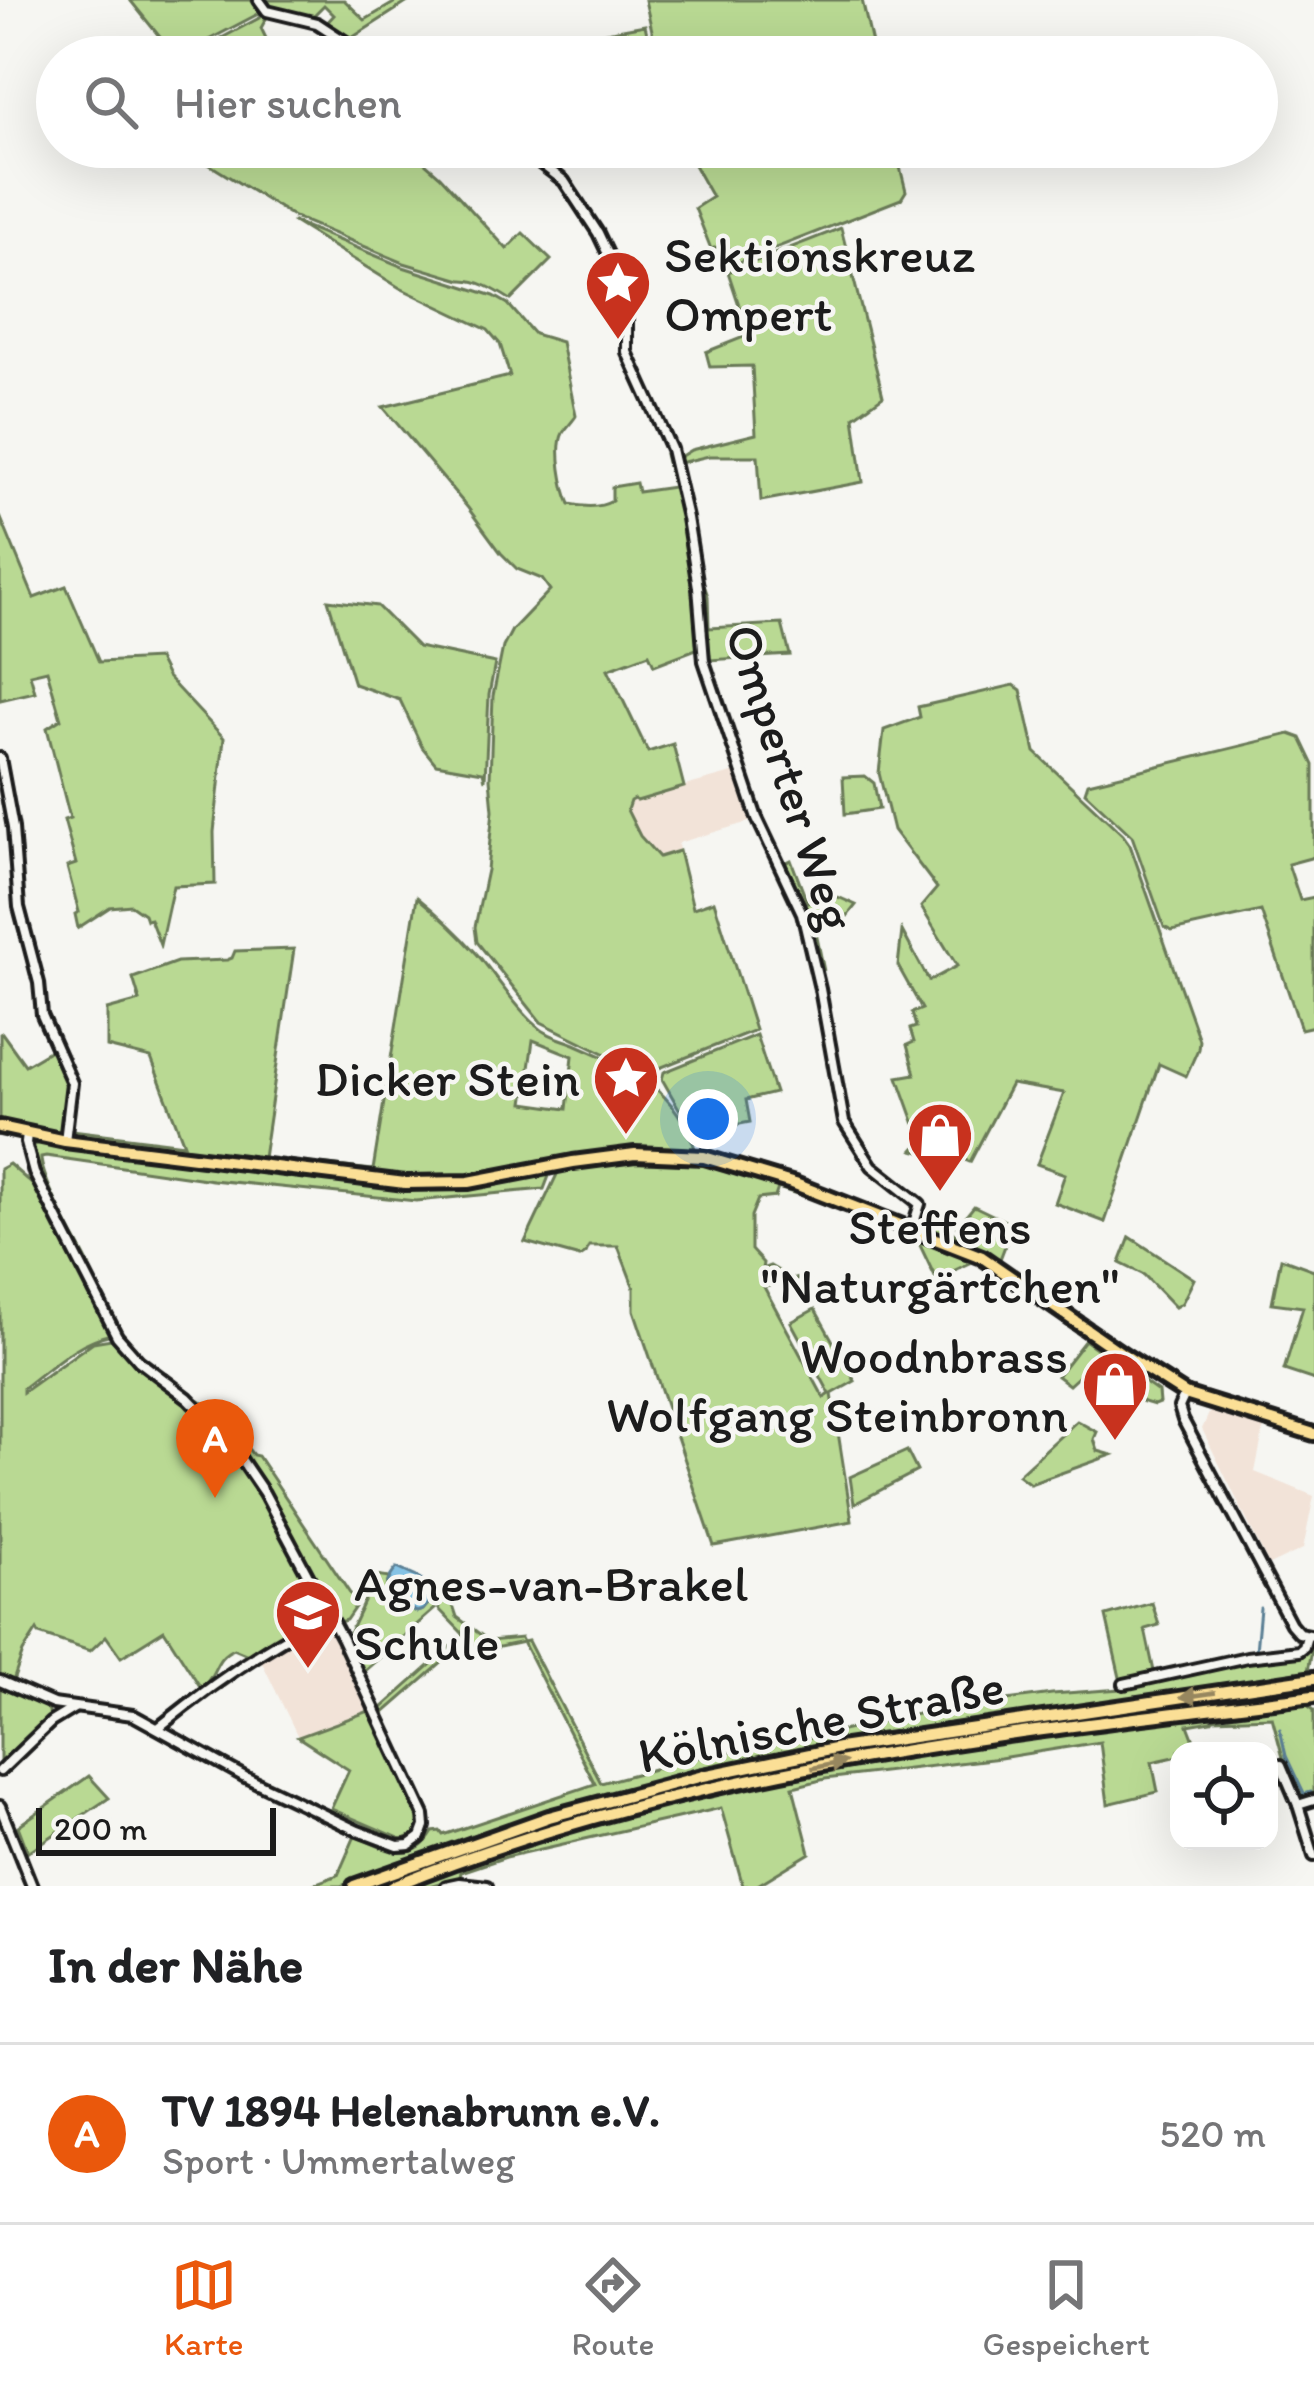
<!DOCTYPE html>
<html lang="de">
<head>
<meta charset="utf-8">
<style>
  body { margin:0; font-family:Itim,sans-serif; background:#f6f6f6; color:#202124 }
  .controls { position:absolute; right:36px; bottom:36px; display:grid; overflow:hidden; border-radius:24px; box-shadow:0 12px 48px #0002 }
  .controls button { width:108px; height:108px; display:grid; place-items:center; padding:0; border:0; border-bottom:3px solid #e0e0e0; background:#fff; color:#202124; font:60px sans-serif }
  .scale { position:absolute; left:36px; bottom:30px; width:240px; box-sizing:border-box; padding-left:12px; border:6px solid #1c1c1c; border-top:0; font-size:33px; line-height:42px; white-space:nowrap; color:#1c1c1c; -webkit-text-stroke:9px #f6f6f2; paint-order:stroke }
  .you { position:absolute; left:708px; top:1119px; width:42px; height:42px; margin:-30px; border:9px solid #fff; border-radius:50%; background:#1a73e8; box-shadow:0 0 0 18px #1a73e833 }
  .badge { display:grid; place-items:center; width:78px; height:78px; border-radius:50%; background:#ea580c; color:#fff; font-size:39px; font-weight:700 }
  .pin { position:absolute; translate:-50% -99px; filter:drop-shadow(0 3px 6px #0008) }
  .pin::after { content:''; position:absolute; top:63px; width:42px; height:36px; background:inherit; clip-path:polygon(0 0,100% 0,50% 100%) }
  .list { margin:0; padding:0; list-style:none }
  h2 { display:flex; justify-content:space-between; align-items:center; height:156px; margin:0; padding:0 48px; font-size:51px }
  h2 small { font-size:39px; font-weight:400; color:#757577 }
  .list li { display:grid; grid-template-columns:78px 1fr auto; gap:36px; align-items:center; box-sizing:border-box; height:180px; padding:0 48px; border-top:3px solid #e0e0e0 }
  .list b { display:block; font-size:45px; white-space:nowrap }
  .list p { margin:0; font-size:39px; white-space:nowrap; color:#757577 }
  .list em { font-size:39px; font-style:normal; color:#757577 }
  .icon { flex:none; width:66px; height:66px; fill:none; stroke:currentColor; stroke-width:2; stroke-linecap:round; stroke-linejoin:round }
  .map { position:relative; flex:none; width:1314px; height:1886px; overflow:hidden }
  .search { position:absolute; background:#fff; box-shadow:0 12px 48px #0002; left:36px; right:36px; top:36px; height:132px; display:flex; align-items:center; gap:30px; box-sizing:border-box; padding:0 42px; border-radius:66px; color:#757577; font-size:45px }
  .sheet { height:336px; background:#fff }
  nav { display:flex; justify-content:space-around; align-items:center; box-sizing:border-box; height:168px; border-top:3px solid #e0e0e0; background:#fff; font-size:33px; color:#757577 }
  nav a { display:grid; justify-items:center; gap:6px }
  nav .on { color:#ea580c }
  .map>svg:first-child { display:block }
</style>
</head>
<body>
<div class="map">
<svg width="1314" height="1886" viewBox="0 0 1314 1886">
  <rect width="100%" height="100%" fill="#f6f6f2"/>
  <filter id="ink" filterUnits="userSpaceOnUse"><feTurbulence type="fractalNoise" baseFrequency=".00833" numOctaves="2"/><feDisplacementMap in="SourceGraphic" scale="24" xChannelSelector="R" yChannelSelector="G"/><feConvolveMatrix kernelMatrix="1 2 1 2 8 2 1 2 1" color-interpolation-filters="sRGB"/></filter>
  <g filter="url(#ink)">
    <g fill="#f2e3d8">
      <path d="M736 772 752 821 678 843 679 851 660 857 640 836 627 810 630 801Z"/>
      <path d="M1210 1411 1264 1427 1255 1472 1314 1496 1303 1549 1269 1565 1202 1429Z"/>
      <path d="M326 1620 369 1711 298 1737 259 1656Z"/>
    </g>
    <g fill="#b9d993" stroke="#6a7a58" stroke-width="3" fill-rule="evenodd">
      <path d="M130 0H251L260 13 176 57H165L172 52Z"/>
      <path d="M262 0H344L365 20 399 0H411L347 41 324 26 334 15 324 5 311 18 267 6Z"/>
      <path d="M645 0H862L875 57H658Z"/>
      <path d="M265 15H268L261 28 275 57H186Z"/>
      <path d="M645 25 652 57H566L564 54 554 57H467Z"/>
      <path d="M181 147H407L440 176 507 249 523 233 551 260 511 300C497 291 478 279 461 280L404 263 294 217Z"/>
      <path d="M684 147H895L906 191 901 199 737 263 727 244 711 249 695 208 712 197Z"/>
      <path d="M292 221 403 267 494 296 508 304 534 334 561 342 576 416C576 417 564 431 563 433 555 448 563 489 570 504 583 507 600 508 612 501V487L636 483 638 492 673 487 665 454 667 453 684 518 695 586 699 648 654 665 649 654 608 669 648 752 673 744 684 787 637 801 634 799 630 801 627 810 640 836 659 857 679 851 693 908 714 901 755 1030 652 1071H641L541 1022 477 942 475 927 487 870 493 810 490 779 493 696 503 647 512 630 550 590 542 579 517 569 501 553 468 508 383 407 510 376 500 344 488 330 400 288Z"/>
      <path d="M841 228 883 396 854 417 863 482 761 501 758 456H709L679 463 678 458 691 450 756 434 752 366 710 367 706 352 749 335 728 272Z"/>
      <path d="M0 516 34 598 66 586 99 662 158 659 167 677 224 738 214 832 215 884 173 886 160 945 150 919 146 920 144 914 131 905 110 907 78 928 75 914 79 912 67 867 76 864 64 820 70 818 47 728 61 719 47 670 30 674 35 692 0 700Z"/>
      <path d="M704 585 708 596 709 628 782 624 790 655 709 660 703 609Z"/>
      <path d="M328 600 377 606 418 647 495 663 489 695 485 780 483 772 436 764 422 747 400 700 354 684Z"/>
      <path d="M1014 685 1021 690 1035 752 1123 835 1130 845 1199 1040 1198 1049 1186 1076 1159 1064 1105 1222 1055 1203 1065 1174 1037 1164 1064 1093 1011 1084 970 1162 937 1148 932 1155 913 1150 921 1141 898 1077 915 1074 907 1045 914 1042 910 1029 916 1027 912 1013 922 1009 898 966 902 931 929 981 957 966 921 907 937 888 893 830 879 773 884 730 920 717 918 707Z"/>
      <path d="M1290 734 1301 738 1314 765V857L1288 864 1300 900 1314 897V1026L1301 1029 1261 911 1172 931 1164 927 1132 836 1085 792 1088 783Z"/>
      <path d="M865 776 874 783 879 809 845 814 843 777Z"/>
      <path d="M791 860 807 902 838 897 856 905 845 919H829V925L815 928 824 971 804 903 785 863Z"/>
      <path d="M417 897C438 914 459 934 477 954 497 977 513 1005 536 1025 547 1036 563 1039 577 1045 634 1070 675 1088 696 1151L608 1152 475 1176 440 1179 436 1174C397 1187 301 1166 257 1161L255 1158 247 1157 244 1160 73 1135 72 1130 184 1144 151 1058 107 1047V1010L140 1001 133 978 177 962 227 960 232 958 235 951 294 949 263 1158 373 1170ZM533 1040 573 1056 567 1109 524 1103Z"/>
      <path d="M2 1033 25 1065 54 1048 69 1080 63 1130 59 1134 0 1122V1034Z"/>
      <path d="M756 1035 775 1093 746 1100 750 1122 693 1133 662 1079 664 1072Z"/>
      <path d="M39 1143 256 1171 425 1188 475 1185 544 1172 549 1176 544 1189 416 1201 212 1180 46 1156 41 1157C41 1181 78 1242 90 1267L84 1261 33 1161 32 1146Z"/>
      <path d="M618 1159H680L712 1164 808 1193 807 1197 778 1188 775 1197 758 1199 751 1216V1250L763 1263 762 1269 770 1266 792 1279 805 1278 764 1287 824 1398 830 1394 791 1322 815 1309 855 1381 832 1394 852 1521 714 1546 634 1310V1288L618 1246H589L586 1253 580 1257 525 1242 560 1168Z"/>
      <path d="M9 1164 40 1191 112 1334C77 1341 51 1367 23 1388V1392L93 1342 111 1339C140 1364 171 1386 198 1413 247 1461 280 1526 311 1587L292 1596 294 1603 285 1607 294 1628 248 1655 234 1649C213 1657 217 1677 201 1688L164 1630 121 1657 106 1636 90 1651 39 1634 37 1630 23 1652 13 1681 0 1674V1169Z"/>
      <path d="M974 1206 1013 1225 1000 1259 932 1228 933 1221H938L957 1236 970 1240 957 1227Z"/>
      <path d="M1130 1237 1194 1279 1182 1303 1175 1307 1144 1275 1120 1263Z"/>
      <path d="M917 1239 965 1258 970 1263 936 1279Z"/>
      <path d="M1281 1258 1314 1270V1380L1284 1370 1303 1307 1272 1303Z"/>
      <path d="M1085 1340 1158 1392 1159 1403 1154 1405 1100 1389 1079 1376 1069 1385 1057 1376Z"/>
      <path d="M196 1399 200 1400 227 1422 253 1455 258 1456 357 1604 346 1620 339 1622 336 1620 263 1485 219 1423Z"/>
      <path d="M1077 1421 1097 1432 1094 1439 1098 1451 1112 1455 1030 1484 1018 1475Z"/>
      <path d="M907 1451 917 1471 854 1504 850 1477Z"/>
      <path d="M376 1576 389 1578 386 1588 403 1605 417 1612 423 1610 433 1598 438 1605 443 1594 453 1605 457 1617 489 1641 521 1638 523 1642 528 1641 601 1783 699 1757 824 1735 939 1709 1052 1694 1121 1689 1250 1659 1294 1654 1308 1644 1313 1645 1308 1671 1257 1681 844 1741 707 1770 564 1806 479 1833 341 1886H309L338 1875 355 1836C384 1848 412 1868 433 1832L440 1831 443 1835 595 1784 523 1642 480 1651 468 1640 383 1714 381 1709 464 1635 437 1607 363 1672 347 1638Z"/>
      <path d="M1152 1603 1159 1625 1145 1629 1155 1676 1121 1682 1106 1616Z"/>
      <path d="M0 1684 47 1705 50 1716 0 1765Z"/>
      <path d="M1304 1685V1688L862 1752 777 1767 637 1801 567 1821 430 1866 381 1886H368C480 1846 592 1806 708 1779 904 1735 1105 1713 1304 1685Z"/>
      <path d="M1304 1703 1314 1710V1795L1305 1798 1299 1796 1285 1765 1272 1717 1213 1719 1212 1721 1188 1725 1198 1751H1179V1756L1152 1762 1158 1792 1108 1804 1100 1742 1000 1758 825 1779 793 1787 810 1853 756 1886H743L721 1808 506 1857 461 1872 460 1877 429 1886H409C609 1807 820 1768 1032 1738 1101 1727 1171 1718 1241 1711 1262 1709 1283 1704 1304 1703Z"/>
      <path d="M369 1711 421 1818C418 1831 415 1837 401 1839L331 1809 349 1770 298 1737Z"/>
      <path d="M89 1776 109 1798 28 1852 18 1826Z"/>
    </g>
    <path fill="#85c3e5" stroke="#5b8095" stroke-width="3" d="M397 1568 419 1578 433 1591V1598L423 1610 417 1612C395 1601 375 1592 397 1568Z"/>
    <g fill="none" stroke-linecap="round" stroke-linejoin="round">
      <g stroke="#5b8095" stroke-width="3">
        <path d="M1256 1651 1260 1608"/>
        <path d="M1280 1729 1286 1756 1304 1794 1311 1792"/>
      </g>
      <defs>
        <g id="minor">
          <path d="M259 0 267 11 317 23 369 57"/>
          <path d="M519 147 564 181 598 233 619 277 627 299V352L671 449 687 518 698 587 704 661 757 818 802 913 820 989 844 1122 872 1166 920 1204 912 1229"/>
          <path d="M0 758 13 828 19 907 39 983 42 1015 72 1083 65 1141"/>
          <path d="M1185 1394 1179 1407 1183 1420 1291 1624 1299 1633 1314 1636"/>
          <path d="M0 1681 53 1704 133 1715 245 1777 358 1831 398 1846 410 1845 421 1837 425 1826 424 1815 342 1639 264 1493 226 1437 188 1398 139 1361 117 1336 34 1173 26 1143 27 1134"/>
          <path d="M1124 1684 1247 1657 1299 1651 1304 1647 1307 1636"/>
          <path d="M158 1728C212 1684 266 1646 328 1615"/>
          <path d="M1269 1768 1281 1765 1298 1805"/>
          <path d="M0 1771 51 1722 74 1708"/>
          <path d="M1314 1800 1298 1805 1314 1856"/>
          <path d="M0 1806 32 1886"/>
          <path d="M446 1886 460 1883 487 1886"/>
        </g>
        <g id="major">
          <path d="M0 1127 65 1141 405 1183 469 1182 573 1162 635 1154 704 1157 795 1184 982 1257 1124 1355 1185 1394 1314 1434"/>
          <path d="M354 1886 549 1817 703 1776 839 1748 1314 1678"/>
          <path d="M393 1886C685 1767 1004 1734 1314 1696"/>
        </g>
      </defs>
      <use href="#minor" stroke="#1c1c1c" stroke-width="16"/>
      <use href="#major" stroke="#1c1c1c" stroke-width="20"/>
      <use href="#minor" stroke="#f6f6f2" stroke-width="8"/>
      <use href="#major" stroke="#fbdf96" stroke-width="10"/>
    </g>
    <defs><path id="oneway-solid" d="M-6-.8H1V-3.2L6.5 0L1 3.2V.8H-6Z" transform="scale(3)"/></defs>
    <g fill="#97875f">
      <use href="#oneway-solid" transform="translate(1198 1695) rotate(172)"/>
      <use href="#oneway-solid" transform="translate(829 1765) rotate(-11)"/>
    </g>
  </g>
  <defs>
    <symbol id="sight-pin" viewBox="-11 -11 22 30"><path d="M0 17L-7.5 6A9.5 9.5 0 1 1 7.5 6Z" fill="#c8321e" stroke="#f6f6f2"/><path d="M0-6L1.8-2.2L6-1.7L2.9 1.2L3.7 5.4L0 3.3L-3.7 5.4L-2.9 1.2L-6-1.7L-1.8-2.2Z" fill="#fff"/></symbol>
    <symbol id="shop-pin" viewBox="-11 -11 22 30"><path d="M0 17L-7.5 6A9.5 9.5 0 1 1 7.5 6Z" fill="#c8321e" stroke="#f6f6f2"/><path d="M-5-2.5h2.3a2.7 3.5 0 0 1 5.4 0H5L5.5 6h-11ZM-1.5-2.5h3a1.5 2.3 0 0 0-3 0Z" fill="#fff"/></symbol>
    <symbol id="school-pin" viewBox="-11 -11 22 30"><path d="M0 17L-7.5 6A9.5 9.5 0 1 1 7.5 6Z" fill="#c8321e" stroke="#f6f6f2"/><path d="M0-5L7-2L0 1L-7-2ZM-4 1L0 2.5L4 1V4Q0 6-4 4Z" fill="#fff"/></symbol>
  </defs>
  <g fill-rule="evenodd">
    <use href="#sight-pin" x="580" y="245" width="76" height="104"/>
    <use href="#sight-pin" x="588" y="1040" width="76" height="104"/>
    <use href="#shop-pin" x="902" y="1097" width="76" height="104"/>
    <use href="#shop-pin" x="1077" y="1346" width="76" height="104"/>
    <use href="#school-pin" x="270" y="1574" width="76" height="104"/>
  </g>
  <g text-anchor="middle" stroke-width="9" stroke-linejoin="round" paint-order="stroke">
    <g font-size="51" fill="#1c1c1c" stroke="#f6f6f2" text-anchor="start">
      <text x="664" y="272">Sektionskreuz<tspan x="664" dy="59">Ompert</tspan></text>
      <text x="580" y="1096" text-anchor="end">Dicker Stein</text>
      <text x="940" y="1244" text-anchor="middle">Steffens<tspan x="940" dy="59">"Naturgärtchen"</tspan></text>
      <text x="1068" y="1373" text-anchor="end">Woodnbrass<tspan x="1068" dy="59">Wolfgang Steinbronn</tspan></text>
      <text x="354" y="1601">Agnes-van-Brakel<tspan x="354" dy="59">Schule</tspan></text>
    </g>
    <g font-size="51" fill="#1c1c1c" stroke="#f6f6f2">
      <text transform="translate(791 777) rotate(72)" y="18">Omperter Weg</text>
      <text transform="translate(821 1720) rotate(-11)" y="18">Kölnische Straße</text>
    </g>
  </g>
</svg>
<div class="controls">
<button><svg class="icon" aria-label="locate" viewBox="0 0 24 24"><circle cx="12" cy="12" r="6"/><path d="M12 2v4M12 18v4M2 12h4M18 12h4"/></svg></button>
</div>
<div class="scale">200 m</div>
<div class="you"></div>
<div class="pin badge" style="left:215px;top:1498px">A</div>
<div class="search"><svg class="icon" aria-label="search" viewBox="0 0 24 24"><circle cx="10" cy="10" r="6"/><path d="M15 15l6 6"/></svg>Hier suchen</div>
</div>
<section class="sheet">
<h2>In der Nähe<small></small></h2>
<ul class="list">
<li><span class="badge">A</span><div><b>TV 1894 Helenabrunn e.V.</b><p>Sport · Ummertalweg</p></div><em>520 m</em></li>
</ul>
</section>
<nav>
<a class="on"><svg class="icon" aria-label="map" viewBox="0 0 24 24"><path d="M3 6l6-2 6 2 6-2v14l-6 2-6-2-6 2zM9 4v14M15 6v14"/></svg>Karte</a>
<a><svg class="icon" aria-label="directions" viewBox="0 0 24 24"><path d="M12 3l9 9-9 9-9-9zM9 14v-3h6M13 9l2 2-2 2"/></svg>Route</a>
<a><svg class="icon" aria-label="saved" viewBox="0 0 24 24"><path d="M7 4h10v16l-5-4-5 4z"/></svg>Gespeichert</a>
</nav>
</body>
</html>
